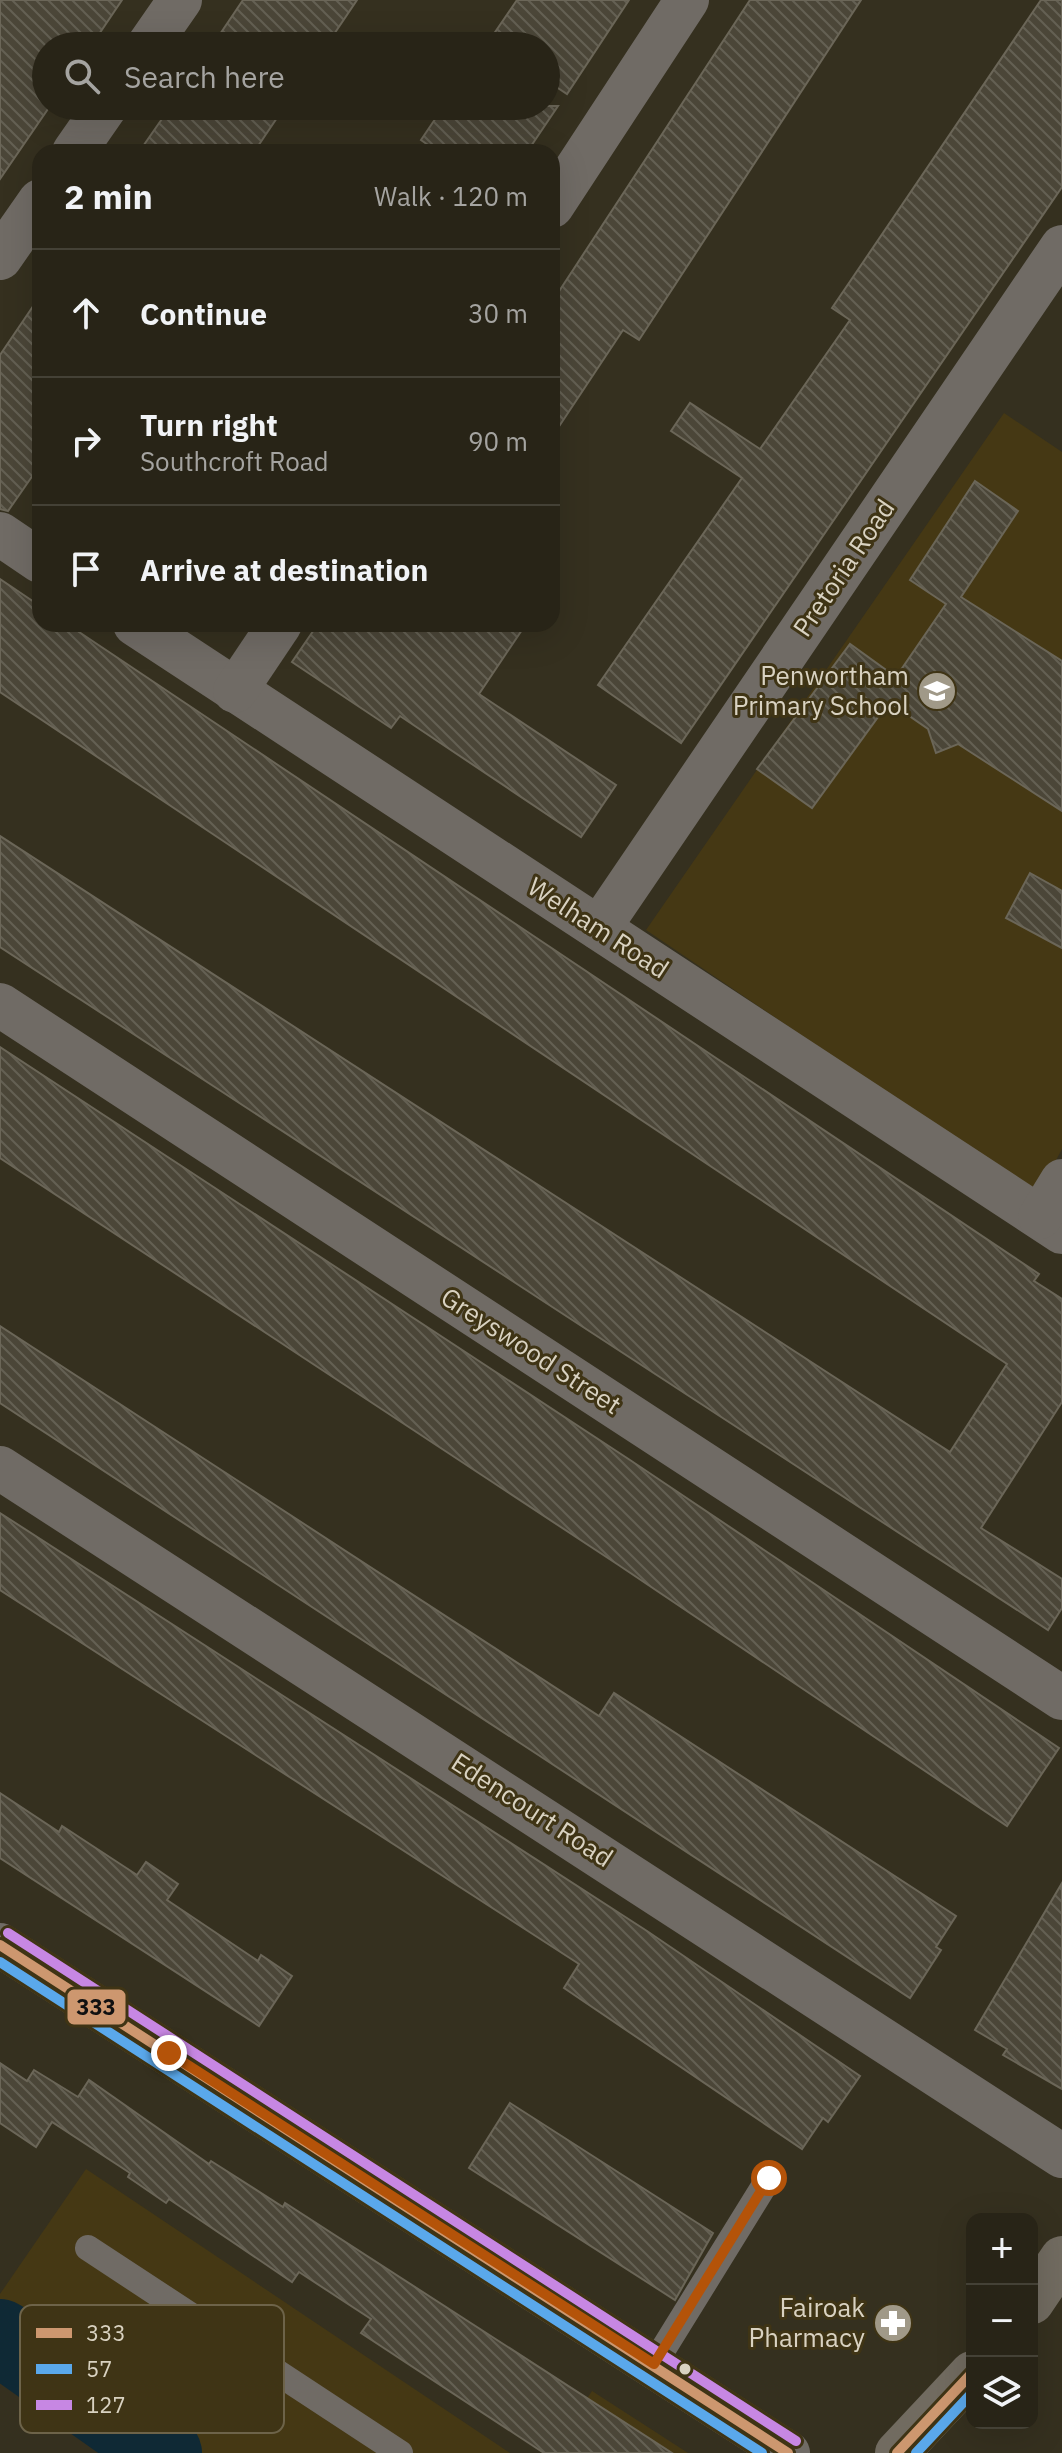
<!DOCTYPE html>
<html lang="en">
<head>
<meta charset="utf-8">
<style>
  body { margin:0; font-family:"IBM Plex Sans",sans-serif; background:#343024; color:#f1f3f6 }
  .controls { position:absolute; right:24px; bottom:24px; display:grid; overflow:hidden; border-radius:16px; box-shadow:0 8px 32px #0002 }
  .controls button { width:72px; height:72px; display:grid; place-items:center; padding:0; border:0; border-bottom:2px solid #444136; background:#282417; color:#f1f3f6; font:40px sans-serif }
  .stop { position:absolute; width:24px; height:24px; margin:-18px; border:6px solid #b45309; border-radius:50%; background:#fff }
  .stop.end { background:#b45309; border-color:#fff; box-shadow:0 2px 8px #0008 }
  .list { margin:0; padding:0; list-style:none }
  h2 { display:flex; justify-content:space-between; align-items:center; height:104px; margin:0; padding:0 32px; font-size:34px }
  h2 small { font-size:26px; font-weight:400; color:#a5a4a1 }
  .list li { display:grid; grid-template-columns:52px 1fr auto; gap:24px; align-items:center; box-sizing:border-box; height:128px; padding:0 32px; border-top:2px solid #444136 }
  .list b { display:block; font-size:30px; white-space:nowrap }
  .list p { margin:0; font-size:26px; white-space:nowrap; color:#a5a4a1 }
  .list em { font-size:26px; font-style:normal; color:#a5a4a1 }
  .icon { flex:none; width:44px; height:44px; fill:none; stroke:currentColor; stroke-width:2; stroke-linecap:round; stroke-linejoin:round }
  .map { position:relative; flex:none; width:1062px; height:2453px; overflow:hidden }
  .search { position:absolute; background:#282417; box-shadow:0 8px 32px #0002; left:32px; top:32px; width:528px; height:88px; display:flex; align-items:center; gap:20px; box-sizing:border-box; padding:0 28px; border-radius:44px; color:#a5a4a1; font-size:30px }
  .panel { position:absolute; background:#282417; box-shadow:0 8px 32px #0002; left:32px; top:144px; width:528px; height:488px; border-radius:24px }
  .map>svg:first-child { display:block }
</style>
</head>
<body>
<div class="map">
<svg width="1062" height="2453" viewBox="0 0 1062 2453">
  <defs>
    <pattern id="building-back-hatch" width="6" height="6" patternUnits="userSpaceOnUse" patternTransform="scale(2)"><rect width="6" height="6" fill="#4b4638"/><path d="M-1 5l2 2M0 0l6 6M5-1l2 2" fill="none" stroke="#646053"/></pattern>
  </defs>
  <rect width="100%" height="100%" fill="#35301f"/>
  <g fill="#453814">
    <path d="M1004 413 1062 452V1149L1037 1195 646 930Z"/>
    <path d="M86 2169 510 2453H198L85 2365 0 2315V2294Z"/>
    <path d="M592 2391 688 2453H551Z"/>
  </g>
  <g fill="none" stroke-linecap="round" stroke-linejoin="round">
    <path stroke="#0f2935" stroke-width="76" d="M0 2337 164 2453"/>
  </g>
  <g fill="url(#building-back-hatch)" stroke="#6b6658" stroke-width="2">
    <path d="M0 0H122L91 46H46V106H50L0 179Z"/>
    <path d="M243 0H357L326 46H212Z"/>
    <path d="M517 0H629L567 94 546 80V46H496L489 41Z"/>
    <path d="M750 0H861L639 340 623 330 552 437V302Z"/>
    <path d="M1041 0H1062V187L681 743 598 685 742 478 671 431 690 403 760 449 850 320 832 308Z"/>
    <path d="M171 106H285L254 152H139Z"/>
    <path d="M444 106H558L527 152H438L421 140Z"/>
    <path d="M40 296V465L8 511 0 509V355Z"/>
    <path d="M975 481 1018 511 961 597 1062 661V811L958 744 936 753 928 729 889 702 812 808 757 769 850 644 896 677 946 604 910 580Z"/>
    <path d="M0 579 40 606V624H67L1039 1274 1034 1281 1062 1299V1402L981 1528 1062 1579V1608L1048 1630 0 947V836L950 1452 1007 1364 0 692Z"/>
    <path d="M318 624H526L479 694 616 785 581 837 400 716 391 728 292 662Z"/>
    <path d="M1030 873 1062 891V948L1006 918Z"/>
    <path d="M0 1047 630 1460 1059 1748 1007 1826 617 1564 0 1158Z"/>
    <path d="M0 1326 599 1716 614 1693 956 1916 936 1947 941 1950 910 1998 0 1403Z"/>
    <path d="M0 1513 647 1931 860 2076 828 2122 823 2118 802 2149 564 1988 579 1964 0 1590Z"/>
    <path d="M0 1793 59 1832 62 1826 137 1875 146 1862 178 1884 167 1900 258 1961 261 1955 292 1976 259 2026 0 1858Z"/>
    <path d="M1062 1883V2089L1003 2055 1007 2049 975 2030Z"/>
    <path d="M0 2063 27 2081 34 2070 78 2097 89 2080 209 2164 211 2161 283 2207 285 2203 672 2453H544L361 2333 371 2319 299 2272 292 2282 169 2199 166 2203 128 2177 130 2173 52 2122 36 2147 0 2123Z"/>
    <path d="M510 2103 713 2233 675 2300 469 2168Z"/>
  </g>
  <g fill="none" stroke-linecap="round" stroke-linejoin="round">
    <g stroke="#706b65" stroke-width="26">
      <path d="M88 2248 400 2453"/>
      <path d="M654 2364 769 2178"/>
    </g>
    <g stroke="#706b65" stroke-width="44">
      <path d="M148 46 180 0"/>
      <path d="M74 152 106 106"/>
      <path d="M552 206 687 0"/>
      <path d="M0 258 40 201"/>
      <path d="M0 534 40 561"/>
      <path d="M135 624 1062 1232"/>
      <path d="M235 691 280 624"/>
      <path d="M599 928 1062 247"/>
      <path d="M0 1005 1062 1698"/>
      <path d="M1040 1217 1062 1181"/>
      <path d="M0 1468 1062 2156"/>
    </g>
    <path stroke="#706b65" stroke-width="44" d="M0 1945 788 2453"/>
    <g stroke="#716b60" stroke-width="44">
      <path d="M1032 2302 1062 2258"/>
      <path d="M897 2453 972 2373"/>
    </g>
    <defs>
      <g id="bus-1">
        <path d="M0 1945 788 2453"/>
        <path d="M897 2453 972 2373"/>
      </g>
      <g id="bus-2">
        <path d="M0 1962 762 2453"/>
        <path d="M916 2453 972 2393"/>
      </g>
      <path id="bus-3" d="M8 1933 796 2441"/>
    </defs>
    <use href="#bus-1" stroke="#3f3415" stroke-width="16"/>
    <use href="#bus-2" stroke="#3f3415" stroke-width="16"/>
    <use href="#bus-3" stroke="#3f3415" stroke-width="16"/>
    <use href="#bus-1" stroke="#cd976f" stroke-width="10"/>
    <use href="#bus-2" stroke="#5aa8eb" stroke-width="10"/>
    <use href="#bus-3" stroke="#c787e3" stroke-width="10"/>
  </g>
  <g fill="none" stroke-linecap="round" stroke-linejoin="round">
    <path stroke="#b45309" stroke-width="10" d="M169 2053 654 2364 769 2178"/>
  </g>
  <defs>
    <symbol id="school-disc" viewBox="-11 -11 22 22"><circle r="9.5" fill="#a09988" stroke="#3f3415"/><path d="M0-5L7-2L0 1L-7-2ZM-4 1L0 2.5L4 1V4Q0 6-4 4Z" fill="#fff"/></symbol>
    <symbol id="pharmacy-disc" viewBox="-11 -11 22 22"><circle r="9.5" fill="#a09988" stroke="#3f3415"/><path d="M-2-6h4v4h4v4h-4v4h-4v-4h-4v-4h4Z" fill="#fff"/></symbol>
  </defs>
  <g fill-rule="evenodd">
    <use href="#school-disc" x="915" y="669" width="44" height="44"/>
    <use href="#pharmacy-disc" x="871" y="2301" width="44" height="44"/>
  </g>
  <circle fill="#d9d2c1" stroke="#3f3415" stroke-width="3" cx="685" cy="2369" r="7"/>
  <g text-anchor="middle" stroke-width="6" stroke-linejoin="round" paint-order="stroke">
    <g font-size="26" fill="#d9d2c1" stroke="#3f3415">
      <text transform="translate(844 568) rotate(-56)" y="9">Pretoria Road</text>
      <text transform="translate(598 928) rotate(33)" y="9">Welham Road</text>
      <text transform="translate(531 1351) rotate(33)" y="9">Greyswood Street</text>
      <text transform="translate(532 1810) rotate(33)" y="9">Edencourt Road</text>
    </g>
    <g font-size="26" fill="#d9d2c1" stroke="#3f3415" text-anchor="end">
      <text x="909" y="685">Penwortham<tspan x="909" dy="30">Primary School</tspan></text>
      <text x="865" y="2317">Fairoak<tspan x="865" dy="30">Pharmacy</tspan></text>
    </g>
  </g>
  <rect x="20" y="2305" width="264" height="128" rx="12" fill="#3f3415" stroke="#6d6349" stroke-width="2"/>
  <rect x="36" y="2328" width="36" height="10" fill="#cd976f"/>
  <rect x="36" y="2364" width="36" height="10" fill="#5aa8eb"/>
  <rect x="36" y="2400" width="36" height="10" fill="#c787e3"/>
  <g font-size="22" fill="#d9d2c1">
    <text x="86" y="2341">333</text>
    <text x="86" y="2377">57</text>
    <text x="86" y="2413">127</text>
  </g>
  <rect stroke="#3f3415" stroke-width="3" x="66" y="1988" width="61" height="38" rx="8" fill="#cd976f"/>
  <g font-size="22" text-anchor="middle" font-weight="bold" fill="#111">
    <text x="96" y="2015">333</text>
  </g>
</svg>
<div class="controls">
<button>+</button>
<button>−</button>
<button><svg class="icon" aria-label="layers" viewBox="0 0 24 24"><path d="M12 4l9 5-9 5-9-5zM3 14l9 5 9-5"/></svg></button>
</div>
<div class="stop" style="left:769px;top:2178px"></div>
<div class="stop end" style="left:169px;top:2053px"></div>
<div class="search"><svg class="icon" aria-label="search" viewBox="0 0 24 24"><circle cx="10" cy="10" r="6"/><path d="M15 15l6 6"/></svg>Search here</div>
<section class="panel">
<h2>2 min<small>Walk · 120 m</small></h2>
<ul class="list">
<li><svg class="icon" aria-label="ahead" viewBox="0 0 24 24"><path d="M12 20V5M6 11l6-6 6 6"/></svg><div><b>Continue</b></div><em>30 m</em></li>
<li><svg class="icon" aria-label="right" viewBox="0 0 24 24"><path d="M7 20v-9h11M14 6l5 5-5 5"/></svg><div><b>Turn right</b><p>Southcroft Road</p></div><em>90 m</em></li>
<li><svg class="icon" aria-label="arrive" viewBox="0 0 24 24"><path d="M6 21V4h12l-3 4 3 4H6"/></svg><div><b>Arrive at destination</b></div></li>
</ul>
</section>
</div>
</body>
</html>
